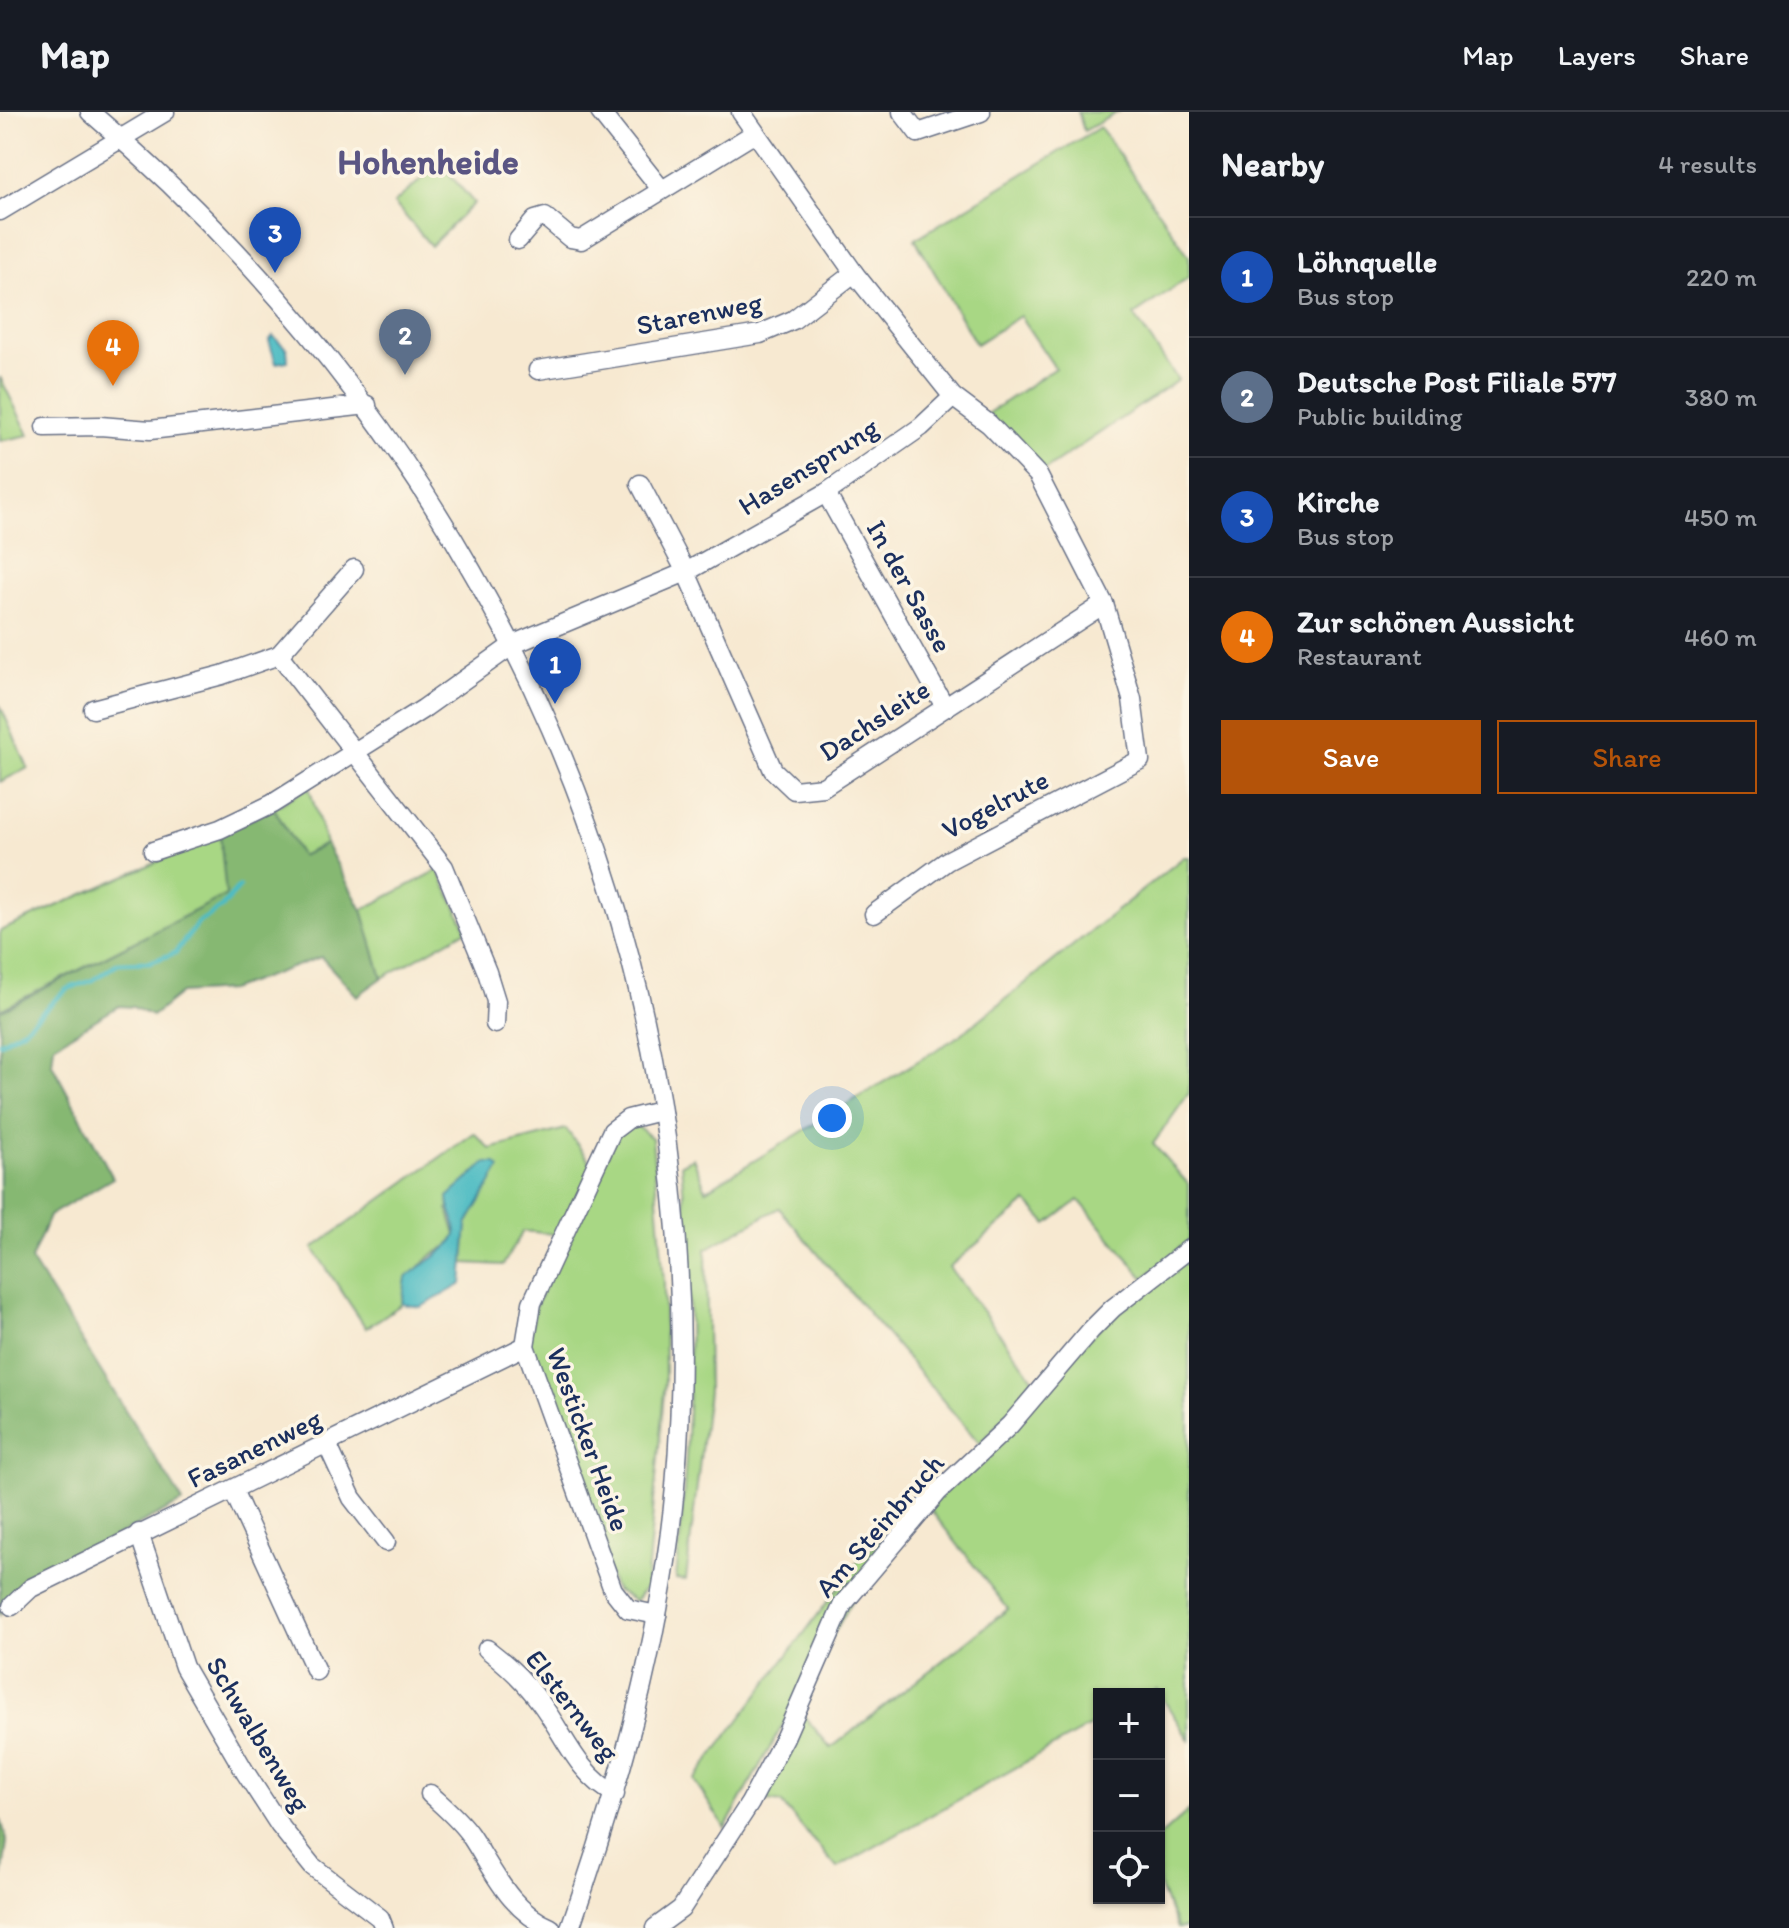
<!DOCTYPE html>
<html lang="en">
<head>
<meta charset="utf-8">
<style>
  body { margin:0; font-family:Itim,sans-serif; background:#20242c; color:#f1f3f6 }
  .controls { position:absolute; right:24px; bottom:24px; display:grid; overflow:hidden; border-radius:0px; box-shadow:0 2px 6px #0004 }
  .controls button { width:72px; height:72px; display:grid; place-items:center; padding:0; border:0; border-bottom:2px solid #363941; background:#171b24; color:#f1f3f6; font:40px sans-serif }
  .you { position:absolute; left:832px; top:1006px; width:28px; height:28px; margin:-20px; border:6px solid #fff; border-radius:50%; background:#1a73e8; box-shadow:0 0 0 12px #1a73e833 }
  .badge { display:grid; place-items:center; width:52px; height:52px; border-radius:50%; background:#b45309; color:#fff; font-size:26px; font-weight:700 }
  .pin { position:absolute; translate:-50% -66px; filter:drop-shadow(0 2px 4px #0008) }
  .pin::after { content:''; position:absolute; top:42px; width:28px; height:24px; background:inherit; clip-path:polygon(0 0,100% 0,50% 100%) }
  .list { margin:0; padding:0; list-style:none }
  h2 { display:flex; justify-content:space-between; align-items:center; height:104px; margin:0; padding:0 32px; font-size:34px }
  h2 small { font-size:26px; font-weight:400; color:#9ea1a6 }
  .list li { display:grid; grid-template-columns:52px 1fr auto; gap:24px; align-items:center; box-sizing:border-box; height:120px; padding:0 32px; border-top:2px solid #363941 }
  .list b { display:block; font-size:30px; white-space:nowrap }
  .list p { margin:0; font-size:26px; white-space:nowrap; color:#9ea1a6 }
  .list em { font-size:26px; font-style:normal; color:#9ea1a6 }
  .actions { display:flex; gap:16px; padding:24px 32px }
  .actions a { flex:1; padding:18px 0; border:2px solid #b45309; border-radius:0px; text-align:center; font-size:28px; color:#b45309 }
  .actions .main { background:#b45309; color:#fff }
  .icon { flex:none; width:44px; height:44px; fill:none; stroke:currentColor; stroke-width:2; stroke-linecap:round; stroke-linejoin:round }
  .map { position:relative; flex:none; width:1189px; height:1816px; overflow:hidden }
  header { display:flex; align-items:center; gap:48px; box-sizing:border-box; height:112px; padding:0 40px; background:#171b24; border-bottom:2px solid #363941 }
  header strong { font-size:38px }
  nav { display:flex; gap:44px; margin-inline-start:auto; font-size:28px }
  main { display:flex }
  aside { flex:1; background:#171b24 }
  .map>svg:first-child { display:block }
</style>
</head>
<body>
<header>
<strong>Map</strong>
<nav><a>Map</a><a>Layers</a><a>Share</a></nav>
</header>
<main>
<div class="map">
<svg width="1189" height="1816" viewBox="0 0 1189 1816">
  <rect width="100%" height="100%" fill="#fcf5e5"/>
  <filter id="ink" filterUnits="userSpaceOnUse"><feTurbulence type="fractalNoise" baseFrequency=".0125" numOctaves="2"/><feDisplacementMap in="SourceGraphic" scale="16" xChannelSelector="R" yChannelSelector="G"/><feConvolveMatrix kernelMatrix="1 2 1 2 8 2 1 2 1" color-interpolation-filters="sRGB"/></filter>
  <filter id="wash" filterUnits="userSpaceOnUse"><feTurbulence type="fractalNoise" baseFrequency=".006" numOctaves="4" result="noise"/><feDisplacementMap in="SourceGraphic" scale="32" xChannelSelector="R" yChannelSelector="G"/><feGaussianBlur stdDeviation="1.8" result="paint"/><feColorMatrix in="noise" values="0 0 0 0 0 0 0 0 0 0 0 0 0 0 0 0 0 1.4 0 .05"/><feComposite in="paint" operator="in"/></filter>
  <g filter="url(#wash)">
    <rect width="100%" height="100%" fill="#f7e9d1"/>
    <g fill="#a8d784" stroke="#628371" stroke-width="2">
      <path d="M1078 0H1118L1084 19Z"/>
      <path d="M1100 15 1189 144V165L1134 203 1178 268 1042 360 987 302 1055 256 1020 204 976 232 915 127Z"/>
      <path d="M440 51 474 91 431 134 394 91Z"/>
      <path d="M0 265 29 323 0 329Z"/>
      <path d="M0 593 28 656 0 670Z"/>
      <path d="M309 675 326 732 301 744 274 696Z"/>
      <path d="M220 722 227 783 0 898V819Z"/>
      <path d="M1184 745H1189V981L1153 1032 1189 1073V1128L1144 1166 1079 1088 1047 1112 1027 1090 949 1155 1036 1270 980 1332 779 1096 706 1137 708 1279 686 1468 676 1467C691 1328 695 1192 681 1052L693 1046 706 1078 959 924Z"/>
      <path d="M438 758 467 818 382 866 362 798Z"/>
      <path d="M636 1013 652 1026 664 1170 665 1269 646 1475 635 1489 615 1478 528 1234 536 1193 619 1018Z"/>
      <path d="M566 1017 593 1054 564 1123 523 1119 503 1153 464 1151 467 1112 480 1088 448 1097 456 1123C449 1137 444 1135 432 1143 419 1153 402 1176 402 1192L366 1216 313 1136 474 1021 490 1037Z"/>
      <path d="M1189 1145V1628L1157 1577 1148 1582H1099V1609L837 1756 781 1691 755 1687 799 1598 831 1636 1008 1497 929 1396 1097 1218Z"/>
      <path d="M922 1391 879 1441 725 1716 694 1668 859 1448Z"/>
      <path d="M1189 1698V1816H1177L1159 1773V1725Z"/>
    </g>
    <g fill="#86b872" stroke="#507468" stroke-width="2">
      <path d="M274 696 301 744 326 732 362 798 382 866 357 884 321 845 230 878 181 881 152 904 133 895 119 894 54 933 52 952 113 1066 49 1104 31 1148 183 1390 28 1470 0 1503V899L226 783 220 722Z"/>
      <path d="M0 1704 7 1729 0 1784Z"/>
    </g>
    <g fill="#4dbcc3" stroke="#347690" stroke-width="2">
      <path d="M273 224 287 237 288 249 276 251 269 229Z"/>
      <path d="M486 1051H495L500 1056 467 1112 462 1172 421 1195 402 1192 406 1166C417 1155 454 1135 456 1123 458 1111 448 1098 448 1085Z"/>
    </g>
    <g fill="none" stroke-linecap="round" stroke-linejoin="round">
      <path stroke="#4dbcc3" stroke-width="5" d="M0 931 24 917 67 877 93 868 118 851 150 850 175 841 199 810 221 796 239 775"/>
    </g>
  </g>
  <g filter="url(#ink)">
    <g fill="none" stroke-linecap="round" stroke-linejoin="round">
      <defs>
        <g id="minor">
          <path d="M90 0C493 343 721 843 675 1375 661 1527 620 1673 570 1816"/>
          <path d="M600 0 661 77"/>
          <path d="M741 0 854 161 953 285 989 312 1038 363 1104 492 1132 587 1140 648 947 749 874 802"/>
          <path d="M902 0 918 21 981 0"/>
          <path d="M0 99 165 0"/>
          <path d="M518 128 535 108 545 105 570 126 581 128 755 21"/>
          <path d="M538 258 760 222 793 208 854 161"/>
          <path d="M45 315 100 314 150 318 367 293"/>
          <path d="M640 372 686 460 773 658 794 678 823 675 1104 492"/>
          <path d="M826 381 945 595"/>
          <path d="M354 457 279 543 444 755 487 860 496 889 495 912"/>
          <path d="M93 597 222 563 279 543"/>
          <path d="M153 739 220 717 272 692 423 597 514 532 686 460 826 381 921 315 953 285"/>
          <path d="M327 1332 352 1386 386 1430"/>
          <path d="M233 1378 316 1559"/>
          <path d="M139 1421 184 1555 245 1660 280 1714 312 1754 380 1806 384 1816"/>
          <path d="M12 1494 31 1476 525 1234"/>
          <path d="M657 1503 628 1497 613 1478 525 1234 532 1191 612 1019 628 1007 660 999"/>
          <path d="M487 1537C508 1553 525 1569 540 1590 565 1623 577 1662 615 1682"/>
          <path d="M430 1682C444 1695 459 1707 470 1723 494 1759 509 1798 551 1816"/>
          <path d="M655 1816 681 1797 750 1691 785 1625 843 1492 938 1380 1010 1313 1091 1218 1113 1196 1189 1137"/>
        </g>
      </defs>
      <use href="#minor" stroke="#687086" stroke-width="21"/>
      <use href="#minor" stroke="#fff" stroke-width="18"/>
    </g>
  </g>
  <g text-anchor="middle" stroke-width="7" stroke-linejoin="round" paint-order="stroke">
    <g font-size="28" fill="#1b2f5e" stroke="#fcf5e5">
      <text transform="translate(699 201) rotate(-11)" y="10">Starenweg</text>
      <text transform="translate(808 354) rotate(-32)" y="10">Hasensprung</text>
      <text transform="translate(910 474) rotate(61)" y="10">In der Sasse</text>
      <text transform="translate(874 608) rotate(-33)" y="10">Dachsleite</text>
      <text transform="translate(995 692) rotate(-28)" y="10">Vogelrute</text>
      <text transform="translate(589 1327) rotate(70)" y="10">Westicker Heide</text>
      <text transform="translate(254 1336) rotate(-26)" y="10">Fasanenweg</text>
      <text transform="translate(879 1413) rotate(-49)" y="10">Am Steinbruch</text>
      <text transform="translate(573 1593) rotate(52)" y="10">Elsternweg</text>
      <text transform="translate(259 1622) rotate(59)" y="10">Schwalbenweg</text>
    </g>
    <g font-size="36" font-weight="bold" fill="#5a5583" stroke="#fcf5e5">
      <text x="428" y="62">Hohenheide</text>
    </g>
  </g>
</svg>
<div class="controls">
<button>+</button>
<button>−</button>
<button><svg class="icon" aria-label="locate" viewBox="0 0 24 24"><circle cx="12" cy="12" r="6"/><path d="M12 2v4M12 18v4M2 12h4M18 12h4"/></svg></button>
</div>
<div class="you"></div>
<div class="pin badge" style="left:555px;top:592px;background:#1a4fb4">1</div>
<div class="pin badge" style="left:405px;top:263px;background:#5c6f8a">2</div>
<div class="pin badge" style="left:275px;top:161px;background:#1a4fb4">3</div>
<div class="pin badge" style="left:113px;top:274px;background:#e8710a">4</div>
</div>
<aside>
<h2>Nearby<small>4 results</small></h2>
<ul class="list">
<li><span class="badge" style="background:#1a4fb4">1</span><div><b>Löhnquelle</b><p>Bus stop</p></div><em>220 m</em></li>
<li><span class="badge" style="background:#5c6f8a">2</span><div><b>Deutsche Post Filiale 577</b><p>Public building</p></div><em>380 m</em></li>
<li><span class="badge" style="background:#1a4fb4">3</span><div><b>Kirche</b><p>Bus stop</p></div><em>450 m</em></li>
<li><span class="badge" style="background:#e8710a">4</span><div><b>Zur schönen Aussicht</b><p>Restaurant</p></div><em>460 m</em></li>
</ul>
<div class="actions"><a class="main">Save</a><a>Share</a></div>
</aside>
</main>
</body>
</html>
